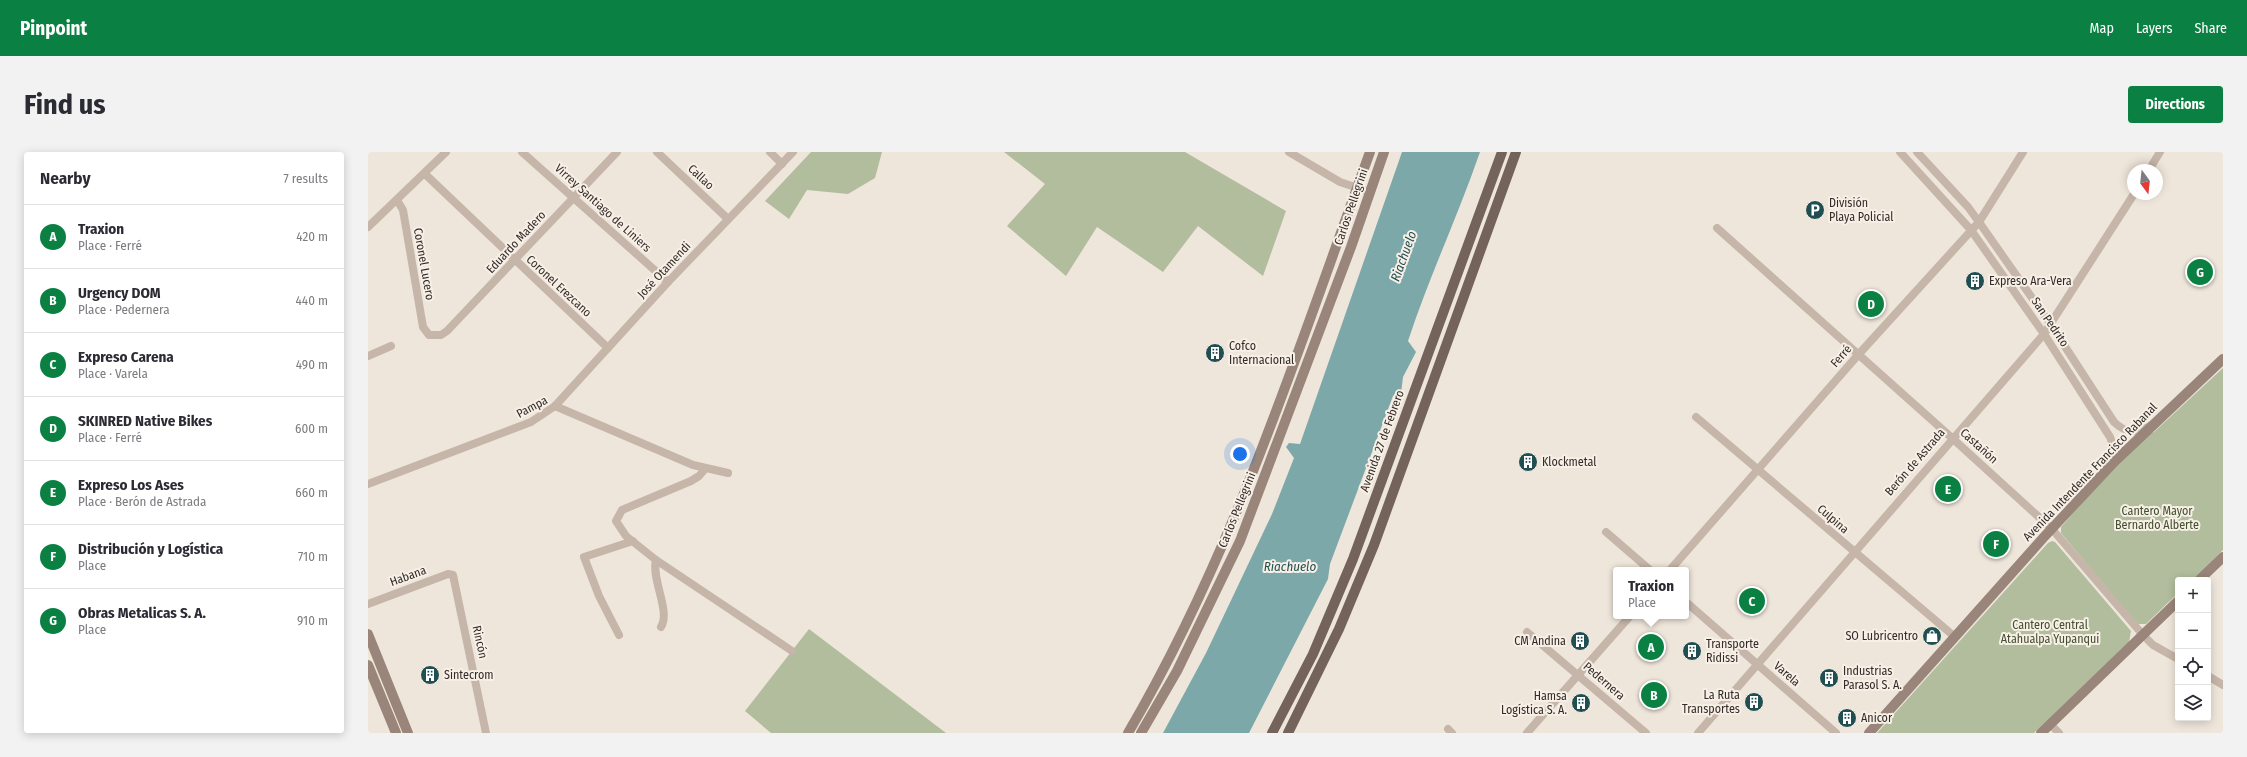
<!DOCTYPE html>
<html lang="en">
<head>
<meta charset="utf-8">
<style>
  body { margin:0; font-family:"Fira Sans Condensed",sans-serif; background:#f2f2f3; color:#2b2b33 }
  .controls { position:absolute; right:12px; bottom:12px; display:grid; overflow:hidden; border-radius:4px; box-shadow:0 2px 10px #0003 }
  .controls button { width:36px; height:36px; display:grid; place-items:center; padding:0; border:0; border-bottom:1px solid #e1e1e2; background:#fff; color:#2b2b33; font:20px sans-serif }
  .compass { position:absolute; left:1759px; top:12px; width:36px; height:36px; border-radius:50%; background:#fff; box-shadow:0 2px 10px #0003; rotate:165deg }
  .you { position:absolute; left:872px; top:302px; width:14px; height:14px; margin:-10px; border:3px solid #fff; border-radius:50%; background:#1a73e8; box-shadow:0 0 0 6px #1a73e833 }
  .badge { display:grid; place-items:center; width:26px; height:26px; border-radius:50%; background:#0b8043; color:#fff; font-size:13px; font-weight:700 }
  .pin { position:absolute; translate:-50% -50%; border:2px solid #fff; box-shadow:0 1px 4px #0006 }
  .popup { position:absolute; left:1245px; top:415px; width:76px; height:52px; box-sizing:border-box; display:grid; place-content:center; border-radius:4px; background:#fff; filter:drop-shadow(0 1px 3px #0005); font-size:13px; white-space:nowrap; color:#7c7c81 }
  .popup b { font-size:15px; color:#2b2b33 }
  .popup::after { content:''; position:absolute; left:50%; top:100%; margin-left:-8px; border:8px solid transparent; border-top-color:#fff }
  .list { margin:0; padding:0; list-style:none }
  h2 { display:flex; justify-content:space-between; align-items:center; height:52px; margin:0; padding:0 16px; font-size:17px }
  h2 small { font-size:13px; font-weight:400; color:#7c7c81 }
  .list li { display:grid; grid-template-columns:26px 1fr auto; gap:12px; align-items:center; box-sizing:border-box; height:64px; padding:0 16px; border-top:1px solid #e1e1e2 }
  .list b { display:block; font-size:15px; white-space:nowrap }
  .list p { margin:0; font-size:13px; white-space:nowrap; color:#7c7c81 }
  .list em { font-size:13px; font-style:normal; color:#7c7c81 }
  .icon { flex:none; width:22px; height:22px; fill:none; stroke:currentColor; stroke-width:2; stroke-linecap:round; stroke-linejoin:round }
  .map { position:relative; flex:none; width:1855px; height:581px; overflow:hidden; border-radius:4px }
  header { display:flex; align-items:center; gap:24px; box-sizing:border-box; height:56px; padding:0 20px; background:#0b8043; color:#fff }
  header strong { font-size:19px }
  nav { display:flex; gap:22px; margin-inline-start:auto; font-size:14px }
  .intro { display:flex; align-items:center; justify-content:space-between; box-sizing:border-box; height:96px; padding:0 24px }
  h1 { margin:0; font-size:28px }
  .button { padding:10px 18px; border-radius:4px; background:#0b8043; color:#fff; font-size:14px; font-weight:700 }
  main { display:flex; gap:24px; padding:0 24px }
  aside { flex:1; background:#fff; border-radius:4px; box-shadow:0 2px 10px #0003 }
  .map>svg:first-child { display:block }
</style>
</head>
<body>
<header>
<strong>Pinpoint</strong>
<nav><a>Map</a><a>Layers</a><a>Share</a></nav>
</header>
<div class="intro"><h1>Find us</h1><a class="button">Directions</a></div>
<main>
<aside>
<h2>Nearby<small>7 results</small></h2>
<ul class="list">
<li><span class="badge">A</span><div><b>Traxion</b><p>Place · Ferré</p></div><em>420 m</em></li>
<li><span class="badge">B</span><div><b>Urgency DOM</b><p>Place · Pedernera</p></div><em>440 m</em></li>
<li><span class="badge">C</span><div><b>Expreso Carena</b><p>Place · Varela</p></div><em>490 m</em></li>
<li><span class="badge">D</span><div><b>SKINRED Native Bikes</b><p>Place · Ferré</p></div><em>600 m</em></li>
<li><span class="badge">E</span><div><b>Expreso Los Ases</b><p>Place · Berón de Astrada</p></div><em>660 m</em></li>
<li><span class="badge">F</span><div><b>Distribución y Logística</b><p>Place</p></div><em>710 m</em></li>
<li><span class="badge">G</span><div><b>Obras Metalicas S. A.</b><p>Place</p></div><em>910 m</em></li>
</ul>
</aside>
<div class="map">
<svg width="1855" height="581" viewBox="0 0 1855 581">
  <rect width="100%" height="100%" fill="#efe6db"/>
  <g fill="#b2bd9d">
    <path d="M443 0H514L507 26 480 42 439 38 421 67 397 49Z"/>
    <path d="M636 0H817L918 59 895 124 830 74 795 120 729 75 698 124 639 74 677 32Z"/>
    <path d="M1855 216V398L1824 428H1810V441L1778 472H1769L1693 381V375L1773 284 1786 280Z"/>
    <path d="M1684 389 1687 390 1763 479 1761 490 1666 581H1509L1680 391Z"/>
    <path d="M441 477 578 581H403L377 559Z"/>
  </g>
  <path fill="#7da8a9" d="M1034 0H1112C1090 64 1061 125 1040 189L1048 200 1035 225 1033 241 1025 244 962 412 960 427 881 581H795L838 501 904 362 926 306 918 295 921 291 932 292Z"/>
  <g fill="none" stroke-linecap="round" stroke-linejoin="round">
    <g stroke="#c6b6a9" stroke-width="8">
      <path d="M154 0 300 130"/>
      <path d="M289 0 360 67"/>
      <path d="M402 0 414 12"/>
      <path d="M921 0 972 30 1002 40"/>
      <path d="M1532 0 1603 78 1676 182 1742 285 1747 299 1746 310"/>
      <path d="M1549 0 1600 55 1611 70 1683 173 1746 270C1757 281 1768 282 1782 274"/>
      <path d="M1781 18 1792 0"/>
      <path d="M57 22 240 196"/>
      <path d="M29 48 35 58 55 175 61 183H73L79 179 249 0"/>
      <path d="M0 75 78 0"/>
      <path d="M1349 76 1584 286 1684 377 1775 483 1785 493 1810 507"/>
      <path d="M0 204 23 194"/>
      <path d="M187 254 325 313 360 321"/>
      <path d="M1328 265 1587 485"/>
      <path d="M337 317 331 324 323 329 254 358 248 369 258 384 288 408 424 499"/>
      <path d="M0 332 163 270 187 254 300 130 425 0"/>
      <path d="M1238 380 1282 418"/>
      <path d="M288 408C283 427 303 460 293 475"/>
      <path d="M1302 418 1490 203 1611 70 1655 0"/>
      <path d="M1318 450 1468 581"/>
      <path d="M0 452 80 422 85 423 118 581"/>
      <path d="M1159 480 1278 581"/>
      <path d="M251 483 231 444 216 405 265 389"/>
      <path d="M1840 524 1855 533"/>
      <path d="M1682 572 1691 581"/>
      <path d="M1080 577 1084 581"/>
      <path d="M1159 581 1262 464"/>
      <path d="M1330 581 1676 182 1766 42"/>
    </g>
    <g stroke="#99857a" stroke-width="10">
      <path d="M1831 428 1855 405"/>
      <path d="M0 482 40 581"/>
      <path d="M0 513 28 581"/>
      <path d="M760 581C867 399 930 197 1002 0"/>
      <path d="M773 581 809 519 872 389 983 95 1016 0"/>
      <path d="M1501 581 1676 385 1746 310 1855 207"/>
      <path d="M1673 581 1810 449"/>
    </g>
    <g stroke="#74635a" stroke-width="10">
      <path d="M904 581 945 502 985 407 1134 0"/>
      <path d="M920 581 971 477 1006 393 1148 0"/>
    </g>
  </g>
  <defs>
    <symbol id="parking-disc" viewBox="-11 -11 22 22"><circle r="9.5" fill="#214e51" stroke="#f7f0e7"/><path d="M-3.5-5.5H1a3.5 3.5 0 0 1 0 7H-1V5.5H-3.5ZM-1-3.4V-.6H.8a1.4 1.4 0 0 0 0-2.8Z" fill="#fff"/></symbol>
    <symbol id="building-disc" viewBox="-11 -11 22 22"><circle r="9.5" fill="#214e51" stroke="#f7f0e7"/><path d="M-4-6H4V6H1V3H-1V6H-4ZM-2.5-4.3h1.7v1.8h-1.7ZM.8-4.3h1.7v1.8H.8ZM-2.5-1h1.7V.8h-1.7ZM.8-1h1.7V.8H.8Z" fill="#fff"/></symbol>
    <symbol id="shop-disc" viewBox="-11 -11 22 22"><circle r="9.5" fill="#214e51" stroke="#f7f0e7"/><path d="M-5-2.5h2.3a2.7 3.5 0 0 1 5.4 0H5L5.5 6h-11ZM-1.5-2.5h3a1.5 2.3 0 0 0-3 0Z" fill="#fff"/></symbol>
  </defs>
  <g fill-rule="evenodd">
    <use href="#parking-disc" x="1436" y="47" width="22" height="22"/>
    <use href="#building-disc" x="1596" y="118" width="22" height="22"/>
    <use href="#building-disc" x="836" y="190" width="22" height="22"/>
    <use href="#building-disc" x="1149" y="299" width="22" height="22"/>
    <use href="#shop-disc" x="1553" y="473" width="22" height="22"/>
    <use href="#building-disc" x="1201" y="478" width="22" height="22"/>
    <use href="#building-disc" x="1313" y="488" width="22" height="22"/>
    <use href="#building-disc" x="51" y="512" width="22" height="22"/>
    <use href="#building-disc" x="1450" y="515" width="22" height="22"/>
    <use href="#building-disc" x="1375" y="539" width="22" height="22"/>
    <use href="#building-disc" x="1202" y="540" width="22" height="22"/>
    <use href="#building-disc" x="1468" y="555" width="22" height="22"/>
  </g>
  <g text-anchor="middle" stroke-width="4" stroke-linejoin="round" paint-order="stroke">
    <g font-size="12" fill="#342b28" stroke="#f7f0e7">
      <text transform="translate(333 25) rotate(43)" y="4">Callao</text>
      <text transform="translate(983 55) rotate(-71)" y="4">Carlos Pellegrini</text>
      <text transform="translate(235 56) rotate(42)" y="4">Virrey Santiago de Liniers</text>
      <text transform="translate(148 90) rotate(-47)" y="4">Eduardo Madero</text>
      <text transform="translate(56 112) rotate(80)" y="4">Coronel Lucero</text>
      <text transform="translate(296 118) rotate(-47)" y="4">José Otamendi</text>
      <text transform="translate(191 134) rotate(43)" y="4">Coronel Erezcano</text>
      <text transform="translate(1682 170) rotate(56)" y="4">San Pedrito</text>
      <text transform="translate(1473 204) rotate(-49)" y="4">Ferré</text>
      <text transform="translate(164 255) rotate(-28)" y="4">Pampa</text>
      <text transform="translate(1014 289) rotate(-70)" y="4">Avenida 27 de Febrero</text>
      <text transform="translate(1611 294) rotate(42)" y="4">Castañón</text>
      <text transform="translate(1547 310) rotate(-49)" y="4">Berón de Astrada</text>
      <text transform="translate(1722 320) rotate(-46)" y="4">Avenida Intendente Francisco Rabanal</text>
      <text transform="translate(869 358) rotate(-68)" y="4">Carlos Pellegrini</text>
      <text transform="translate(1465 367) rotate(41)" y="4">Culpina</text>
      <text transform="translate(40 424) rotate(-20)" y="4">Habana</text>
      <text transform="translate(112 490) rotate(78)" y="4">Rincón</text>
      <text transform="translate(1419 522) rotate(41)" y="4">Varela</text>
      <text transform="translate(1236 529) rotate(41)" y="4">Pedernera</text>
    </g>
    <g font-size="12" fill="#342b28" stroke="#f7f0e7" text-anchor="start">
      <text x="1461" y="55">División<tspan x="1461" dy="14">Playa Policial</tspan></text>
      <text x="1621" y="133">Expreso Ara-Vera</text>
      <text x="861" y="198">Cofco<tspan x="861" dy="14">Internacional</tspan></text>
      <text x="1174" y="314">Klockmetal</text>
      <text x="1550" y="488" text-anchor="end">SO Lubricentro</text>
      <text x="1198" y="493" text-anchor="end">CM Andina</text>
      <text x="1338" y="496">Transporte<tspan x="1338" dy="14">Ridissi</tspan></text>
      <text x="1475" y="523">Industrias<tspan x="1475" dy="14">Parasol S. A.</tspan></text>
      <text x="76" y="527">Sintecrom</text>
      <text x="1372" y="547" text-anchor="end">La Ruta<tspan x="1372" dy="14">Transportes</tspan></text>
      <text x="1199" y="548" text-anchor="end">Hamsa<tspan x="1199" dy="14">Logística S. A.</tspan></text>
      <text x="1493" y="570">Anicor</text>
    </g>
    <g font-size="12" fill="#434f2e" stroke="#f7f0e7">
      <text x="1789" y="363">Cantero Mayor<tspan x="1789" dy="14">Bernardo Alberte</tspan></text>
      <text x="1682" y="477">Cantero Central<tspan x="1682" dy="14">Atahualpa Yupanqui</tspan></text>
    </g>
    <g font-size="13" font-style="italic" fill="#214e51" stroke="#f7f0e7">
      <text transform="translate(1035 104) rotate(-70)" y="5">Riachuelo</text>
      <text x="922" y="419">Riachuelo</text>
    </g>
  </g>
</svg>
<div class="controls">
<button>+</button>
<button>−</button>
<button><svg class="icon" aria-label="locate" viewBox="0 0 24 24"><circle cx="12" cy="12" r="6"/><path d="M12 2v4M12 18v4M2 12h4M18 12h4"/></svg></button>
<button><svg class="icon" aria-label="layers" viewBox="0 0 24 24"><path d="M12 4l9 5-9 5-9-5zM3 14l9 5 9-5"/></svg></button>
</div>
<svg class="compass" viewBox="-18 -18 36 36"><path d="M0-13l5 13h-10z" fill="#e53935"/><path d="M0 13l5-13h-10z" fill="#7c7c81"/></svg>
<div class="you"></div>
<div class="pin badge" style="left:1283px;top:495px">A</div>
<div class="popup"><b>Traxion</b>Place</div>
<div class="pin badge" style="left:1286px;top:543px">B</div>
<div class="pin badge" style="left:1384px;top:449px">C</div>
<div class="pin badge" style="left:1503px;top:152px">D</div>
<div class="pin badge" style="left:1580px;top:337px">E</div>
<div class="pin badge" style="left:1628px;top:392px">F</div>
<div class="pin badge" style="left:1832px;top:120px">G</div>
</div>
</main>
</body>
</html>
